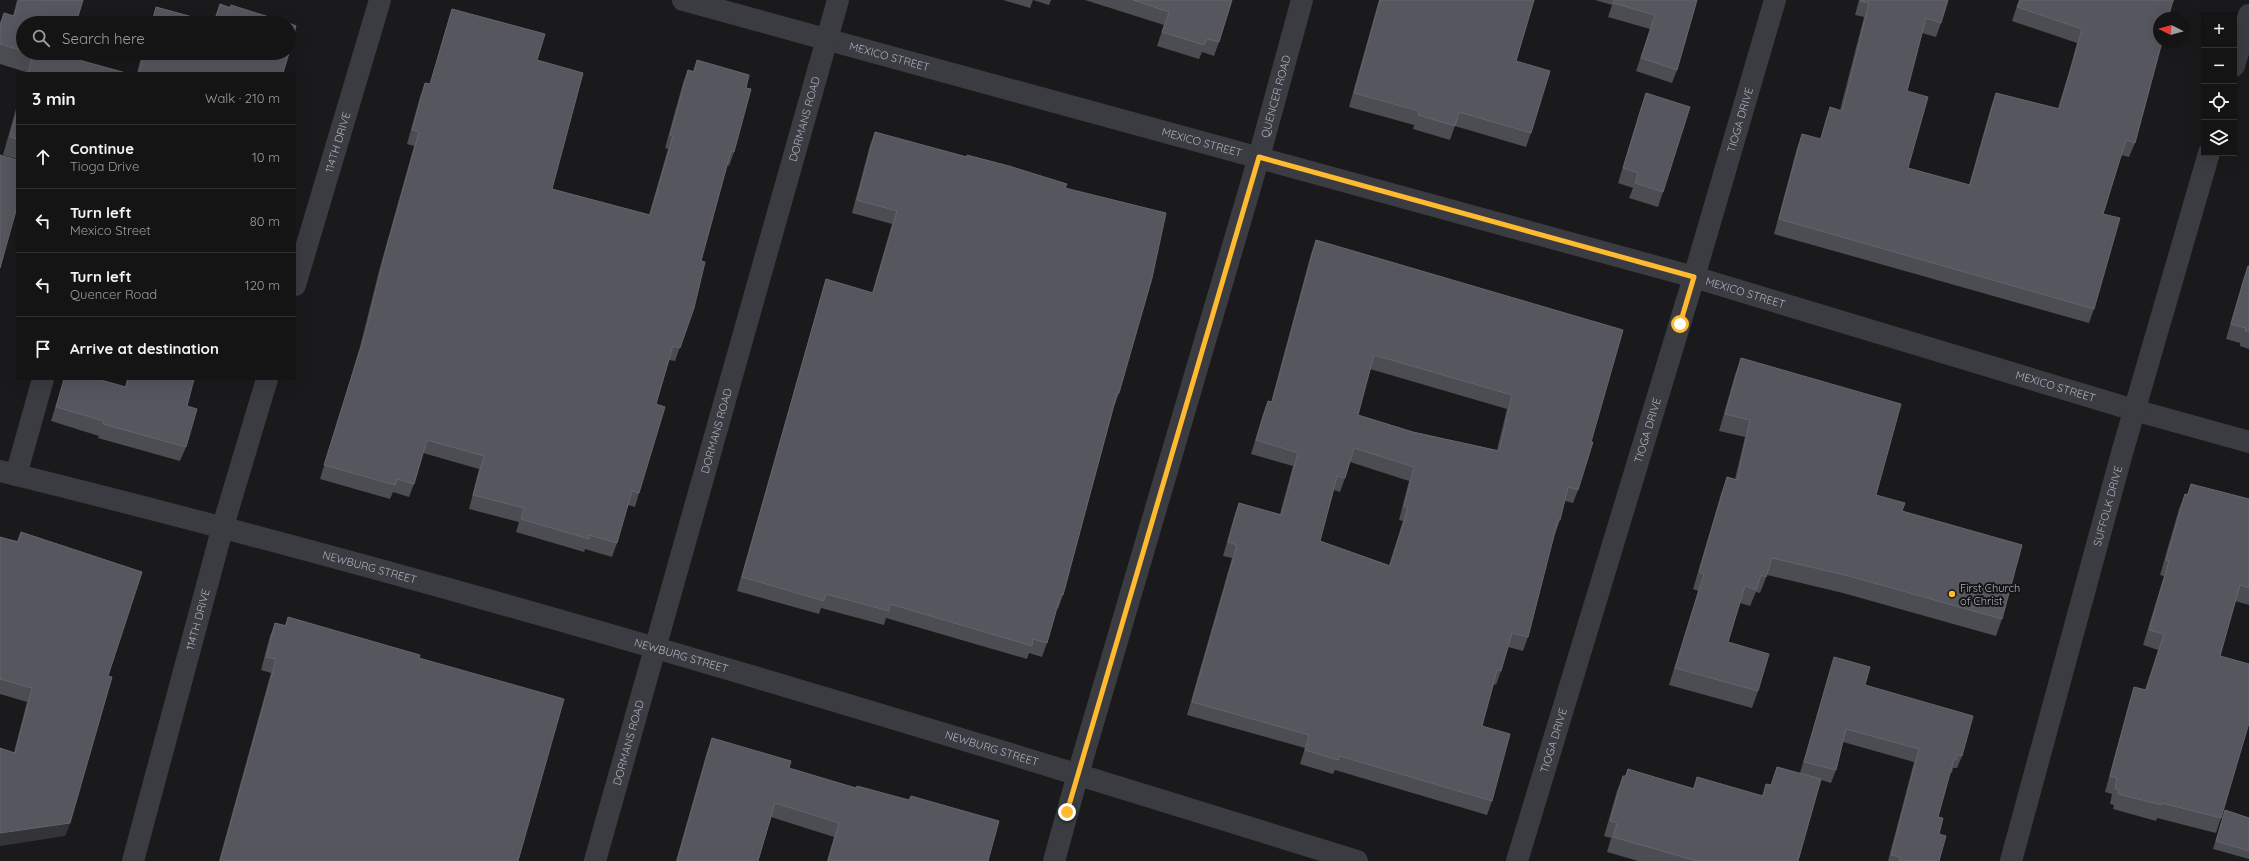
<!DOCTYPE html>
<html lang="en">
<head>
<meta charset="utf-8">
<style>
  body { margin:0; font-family:Quicksand,sans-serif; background:#212122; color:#f1f3f6 }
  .controls { position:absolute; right:12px; top:12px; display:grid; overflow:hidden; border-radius:0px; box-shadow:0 4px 16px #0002 }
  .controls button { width:36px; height:36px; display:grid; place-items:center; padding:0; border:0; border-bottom:1px solid #333334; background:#141415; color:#f1f3f6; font:20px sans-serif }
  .compass { position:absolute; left:2153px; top:12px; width:36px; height:36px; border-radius:50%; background:#141415; box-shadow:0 4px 16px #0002; rotate:275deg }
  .stop { position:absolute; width:12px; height:12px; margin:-9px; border:3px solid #ffba2f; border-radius:50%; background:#fff }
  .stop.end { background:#ffba2f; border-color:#fff; box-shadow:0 1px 4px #0008 }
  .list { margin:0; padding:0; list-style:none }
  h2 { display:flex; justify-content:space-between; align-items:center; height:52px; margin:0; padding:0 16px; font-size:17px }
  h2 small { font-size:13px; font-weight:400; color:#9d9ea0 }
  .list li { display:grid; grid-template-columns:26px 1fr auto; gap:12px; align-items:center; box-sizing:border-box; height:64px; padding:0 16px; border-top:1px solid #333334 }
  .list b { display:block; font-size:15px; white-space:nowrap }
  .list p { margin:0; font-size:13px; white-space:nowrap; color:#9d9ea0 }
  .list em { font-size:13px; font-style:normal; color:#9d9ea0 }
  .icon { flex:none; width:22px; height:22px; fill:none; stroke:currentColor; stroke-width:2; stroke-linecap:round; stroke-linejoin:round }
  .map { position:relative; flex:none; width:2249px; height:861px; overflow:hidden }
  .search { position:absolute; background:#141415; box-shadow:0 4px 16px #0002; left:16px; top:16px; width:280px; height:44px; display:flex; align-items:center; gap:10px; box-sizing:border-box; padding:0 14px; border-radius:22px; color:#9d9ea0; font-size:15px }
  .panel { position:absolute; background:#141415; box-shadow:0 4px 16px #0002; left:16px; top:72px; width:280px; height:308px; border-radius:0px }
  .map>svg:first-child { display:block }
</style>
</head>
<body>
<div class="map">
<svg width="2249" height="861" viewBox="0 0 2249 861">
  <rect width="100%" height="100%" fill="#1a1a1c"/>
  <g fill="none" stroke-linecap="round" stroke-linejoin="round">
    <g stroke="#3a3c42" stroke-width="22">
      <path id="s1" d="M683 0 1694 277 2134 410 2249 442"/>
      <path d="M2234 66 2249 15"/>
      <path id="s2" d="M295 285 380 0"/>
      <path id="s3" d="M0 471C457 583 908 721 1357 861"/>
      <path d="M16 475 43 379"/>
      <path id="s4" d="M133 861 223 526 267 379"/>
      <path id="s5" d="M595 861 838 0"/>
      <path id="s6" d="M1054 861 1078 774 1259 157 1302 0"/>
      <path id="s7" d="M1517 861 1694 277 1775 0"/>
      <path id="s8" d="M2011 861 2122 453 2209 153"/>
    </g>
  </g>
  <g fill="#4b4d52" fill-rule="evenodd">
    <path d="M17 0H83L23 23V53H81L79 60 126 73H26V72L0 64V23L4 13 13 16Z"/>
    <path d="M1003 0H1051L1049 5 1033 0 1030 8Z"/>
    <path d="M1085 0H1232L1219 42 1214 56 1202 52 1199 59 1157 46 1164 25Z"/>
    <path d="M1379 0H1534L1516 61 1531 133 1526 147 1455 126 1450 140 1413 129 1414 125 1349 107Z"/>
    <path d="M1595 0H1697L1677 70 1672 83 1636 71 1650 29 1608 17 1612 5Z"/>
    <path d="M1859 0H1948L1941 23 1936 37 1922 33 1907 91 1908 168 1969 185 1991 107 1996 93 2058 108 2069 72 2077 43 2012 21 2019 0H2174V2L2173 1 2135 143 2129 157 2121 155 2103 214 2094 309 2089 323 1774 234 1797 148 1802 134 1820 139 1825 122 1830 107 1840 110 1864 17 1855 15Z"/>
    <path d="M220 4 288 23H151L156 7 213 22Z"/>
    <path d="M452 9 537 60 552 189 649 215 668 149 665 148 683 83 688 70 693 71 697 60 746 88 734 152 729 166 727 165 701 261 694 308 675 361 669 360 656 404 639 493 635 507 628 505 617 543 612 557 585 549 584 552 516 532 519 522 469 509 479 469 423 453 414 484 409 497 393 492 390 499 320 479 360 347 379 271 414 146 407 144 420 97 425 83 430 84 448 22Z"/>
    <path d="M142 53H289L283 73H137Z"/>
    <path d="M1646 93 1663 192 1658 207 1629 198 1633 188 1618 183 1641 107Z"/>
    <path d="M17 105V159L3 155Z"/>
    <path d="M875 132 1065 188 1119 393 1114 407 1063 595 1058 609 1057 608 1047 643 1042 657 1029 653 1027 659 886 618 884 625 821 608 819 614 737 591 822 293 826 279 872 293 892 224 852 213 870 145Z"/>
    <path d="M1316 240 1591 442 1578 490 1573 503 1565 501 1560 520 1555 534H1554L1528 637 1523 651 1508 647 1501 671 1496 685 1494 684 1482 726 1492 801 1487 815 1335 770 1333 774 1300 764 1305 748 1187 715 1232 558 1223 556 1234 517 1239 503 1280 514 1293 466 1251 454 1263 414 1268 401 1271 402 1311 254ZM1370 369 1507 409 1497 450 1413 432 1358 415ZM1350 462 1409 481 1399 520 1403 521 1389 565 1320 541 1334 490 1340 492 1345 478Z"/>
    <path d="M2248 266H2249V349L2240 346V343L2226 339 2243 280Z"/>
    <path d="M1741 358 1876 495 1902 511 2002 619 1996 636 1843 593 1767 575 1760 593 1756 592 1750 606 1740 603 1728 642 1758 691 1752 708 1669 685 1698 591 1693 589 1721 494 1727 477 1735 479 1745 437 1719 431 1735 375Z"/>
    <path d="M64 379 125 387 127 379H194L187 406 186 447 180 461 98 438 99 436 51 421Z"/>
    <path d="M2191 484 2249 499V605L2235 601 2220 656 2221 818 2216 833 2157 818 2156 821 2113 809 2114 805 2110 804 2112 794 2105 792 2129 703 2134 687 2145 690 2158 650 2143 645 2164 576 2160 575 2179 509 2185 494H2187Z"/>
    <path d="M21 532 108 676 70 823 65 836 14 752 27 702 0 694V537L17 541Z"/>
    <path d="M288 617 419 658 518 861H219L269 680 271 673 261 670 270 636 275 623 285 625Z"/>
    <path d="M1834 657 1865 685 1962 756 1957 768H1953L1952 773 1950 772 1938 817 1939 861H1888L1914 762 1843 742 1836 770 1831 783 1821 780 1798 861H1638L1607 852 1611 838 1604 836 1617 791 1623 776H1625L1628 769 1693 788 1697 777 1762 796 1766 784 1771 785 1777 767 1800 773 1830 670Z"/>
    <path d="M712 738 789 768 988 861H827L834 837 771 817 758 861H676L707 752Z"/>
    <path d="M2225 810 2249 818V859L2213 849Z"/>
  </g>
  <path fill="#333438" d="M70 823 65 836 0 846V833Z"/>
  <g fill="#56575e" stroke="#63656c" fill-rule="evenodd">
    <path d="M19 0H83L76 23H23V51L0 44V26L4 13 14 16Z"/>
    <path d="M1133 0H1232L1219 42 1207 39 1204 45 1162 32 1169 12Z"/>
    <path d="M1380 0H1534L1516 61 1550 71 1531 133 1459 112 1455 126 1418 115 1419 111 1354 93Z"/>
    <path d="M1614 0H1697L1677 70 1641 58 1655 15 1613 3Z"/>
    <path d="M1861 0H1948L1941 23 1926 18 1907 91 1928 97 1908 168 1970 185 1996 93 2059 109 2074 58 2082 29 2017 7 2020 0H2173L2168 18H2159V42H2162L2135 143 2126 140 2103 214 2120 218 2094 309 1779 219 1802 134 1821 139 1830 107 1842 111 1869 3 1860 1Z"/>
    <path d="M220 4 230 8 231 5 288 23H152L156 7 214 23Z"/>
    <path d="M452 9 545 34 537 60 583 73 552 189 650 215 673 136 670 135 688 70 694 72 697 60 749 75 746 88 751 89 734 152 731 151 701 261 705 262 694 308 680 348 673 346 656 404 665 407 639 493 632 491 617 543 589 535V539L521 519 524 508 473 495 484 456 427 440 414 484 397 479 395 485 324 465 365 334 384 257 419 132 412 130 425 83 430 84Z"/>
    <path d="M289 23 296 26 289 52Z"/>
    <path d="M31 53H81L79 60 126 73H28L33 53Z"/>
    <path d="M144 53H289L283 73H139Z"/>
    <path d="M1646 93 1690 107 1663 192 1635 183 1638 173 1623 168Z"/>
    <path d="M17 112V139L10 137Z"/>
    <path d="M875 132 967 157V155L1009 166 1067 184 1065 188 1166 213 1152 278 1119 393H1117L1063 595 1061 594 1047 643 1033 639 1032 646 890 604 889 611 826 594 824 601 742 577 826 279 873 293 897 211 857 200Z"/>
    <path d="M0 155 17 160V207L0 268Z"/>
    <path d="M1316 240 1623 330 1591 442H1593L1578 490 1568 487 1560 520H1558L1528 637 1512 633 1501 671 1497 670 1482 726 1510 734 1492 801 1340 756 1338 760 1305 750 1309 735 1192 702 1237 545 1228 542 1239 503 1281 515 1298 453 1256 440 1268 401 1272 402ZM1374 355 1512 395 1499 451 1413 432 1358 415ZM1354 448 1414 467 1404 506 1408 508 1390 566 1320 541 1337 476 1345 478Z"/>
    <path d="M2248 266H2249V332L2245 331 2246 328 2231 324Z"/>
    <path d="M1741 358 1901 404 1876 495 1905 503 1902 511 2022 545 2002 619 1849 576 1772 558 1766 577 1761 575 1756 590 1745 586 1728 642 1769 654 1758 691 1675 668 1704 574 1699 572 1727 477 1737 480 1750 420 1725 414Z"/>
    <path d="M64 379H97L126 387 128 379H194L187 406 197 409 186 447 103 424 104 421 56 407Z"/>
    <path d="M2191 484 2249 499V588L2240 585 2220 656 2249 664V723L2221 818 2162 803V805L2118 794 2119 790 2115 789 2117 778 2110 776 2134 687 2146 690 2164 634 2149 630 2169 561 2166 560 2185 494 2188 495Z"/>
    <path d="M21 532 142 572 108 676 112 677 70 823 0 833V748L15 753 32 688 0 679V537L18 542Z"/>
    <path d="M288 617 420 655 419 658 564 699 518 861H220L274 667 276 659 266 657 275 623 286 626Z"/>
    <path d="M1834 657 1870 667 1865 685 1973 716 1962 756 1957 755 1956 760 1954 759 1938 817 1943 818 1939 834 1946 836 1939 861H1899L1900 857 1891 855 1919 749 1846 729 1836 770 1804 762Z"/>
    <path d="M712 738 791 761 789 768 856 788 857 786 909 800 911 796 999 821 988 861H828L839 823 775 803 758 861H677Z"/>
    <path d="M1777 767 1821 779 1798 861H1697L1613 837 1617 823 1610 821 1623 776H1626L1628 769 1694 789 1697 777 1763 796 1766 784 1771 785Z"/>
    <path d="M2225 810 2249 818V851L2216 841Z"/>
  </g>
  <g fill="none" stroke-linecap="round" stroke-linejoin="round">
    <path stroke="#ffba2f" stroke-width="5" d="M1067 812 1259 157 1694 277 1680 324"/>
  </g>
  <circle fill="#ffba2f" stroke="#151518" stroke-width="1.5" cx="1952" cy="594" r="4"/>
  <g text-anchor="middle" stroke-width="4" stroke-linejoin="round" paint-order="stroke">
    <g font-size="11" fill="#abb1bd" stroke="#151518">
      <text dy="4" stroke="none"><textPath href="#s1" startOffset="214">MEXICO STREET</textPath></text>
      <text dy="4" stroke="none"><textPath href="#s6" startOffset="796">QUENCER ROAD</textPath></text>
      <text dy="4" stroke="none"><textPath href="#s5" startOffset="771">DORMANS ROAD</textPath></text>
      <text dy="4" stroke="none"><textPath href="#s7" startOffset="774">TIOGA DRIVE</textPath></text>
      <text dy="4" stroke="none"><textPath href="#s2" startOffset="149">114TH DRIVE</textPath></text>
      <text dy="4" stroke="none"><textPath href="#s1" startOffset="538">MEXICO STREET</textPath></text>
      <text dy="4" stroke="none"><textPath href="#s1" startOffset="1102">MEXICO STREET</textPath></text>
      <text dy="4" stroke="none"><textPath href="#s1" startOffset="1426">MEXICO STREET</textPath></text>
      <text dy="4" stroke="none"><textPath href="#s5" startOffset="447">DORMANS ROAD</textPath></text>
      <text dy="4" stroke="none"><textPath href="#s7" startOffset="450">TIOGA DRIVE</textPath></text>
      <text dy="4" stroke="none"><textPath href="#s8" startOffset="368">SUFFOLK DRIVE</textPath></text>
      <text dy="4" stroke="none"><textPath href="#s3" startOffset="382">NEWBURG STREET</textPath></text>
      <text dy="4" stroke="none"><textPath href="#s4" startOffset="250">114TH DRIVE</textPath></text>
      <text dy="4" stroke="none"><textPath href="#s3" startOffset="706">NEWBURG STREET</textPath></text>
      <text dy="4" stroke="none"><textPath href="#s7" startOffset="126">TIOGA DRIVE</textPath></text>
      <text dy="4" stroke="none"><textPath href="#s5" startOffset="123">DORMANS ROAD</textPath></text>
      <text dy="4" stroke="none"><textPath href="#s3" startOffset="1030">NEWBURG STREET</textPath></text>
    </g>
    <g font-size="11" fill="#abb1bd" stroke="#151518" text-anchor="start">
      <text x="1960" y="592">First Church<tspan x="1960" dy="13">of Christ</tspan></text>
    </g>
  </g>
</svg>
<div class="controls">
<button>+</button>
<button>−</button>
<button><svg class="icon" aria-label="locate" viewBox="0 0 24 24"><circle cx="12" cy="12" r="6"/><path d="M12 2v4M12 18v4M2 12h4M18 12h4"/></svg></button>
<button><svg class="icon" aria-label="layers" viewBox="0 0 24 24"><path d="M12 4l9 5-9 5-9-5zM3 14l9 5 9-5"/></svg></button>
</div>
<svg class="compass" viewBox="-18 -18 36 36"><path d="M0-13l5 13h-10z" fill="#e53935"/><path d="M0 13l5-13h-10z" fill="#9d9ea0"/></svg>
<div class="stop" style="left:1680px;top:324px"></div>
<div class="stop end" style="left:1067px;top:812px"></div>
<div class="search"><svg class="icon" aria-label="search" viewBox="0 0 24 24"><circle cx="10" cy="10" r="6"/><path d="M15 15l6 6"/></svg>Search here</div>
<section class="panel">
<h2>3 min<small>Walk · 210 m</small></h2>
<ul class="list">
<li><svg class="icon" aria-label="ahead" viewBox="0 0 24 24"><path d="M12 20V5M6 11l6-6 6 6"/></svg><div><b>Continue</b><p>Tioga Drive</p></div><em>10 m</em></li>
<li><svg class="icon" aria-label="left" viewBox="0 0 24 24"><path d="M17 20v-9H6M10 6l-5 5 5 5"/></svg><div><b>Turn left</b><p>Mexico Street</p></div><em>80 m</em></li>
<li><svg class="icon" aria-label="left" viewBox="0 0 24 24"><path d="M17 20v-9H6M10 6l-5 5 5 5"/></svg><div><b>Turn left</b><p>Quencer Road</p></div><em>120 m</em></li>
<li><svg class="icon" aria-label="arrive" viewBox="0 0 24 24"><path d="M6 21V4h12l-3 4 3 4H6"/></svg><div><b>Arrive at destination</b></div></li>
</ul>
</section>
</div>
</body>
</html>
